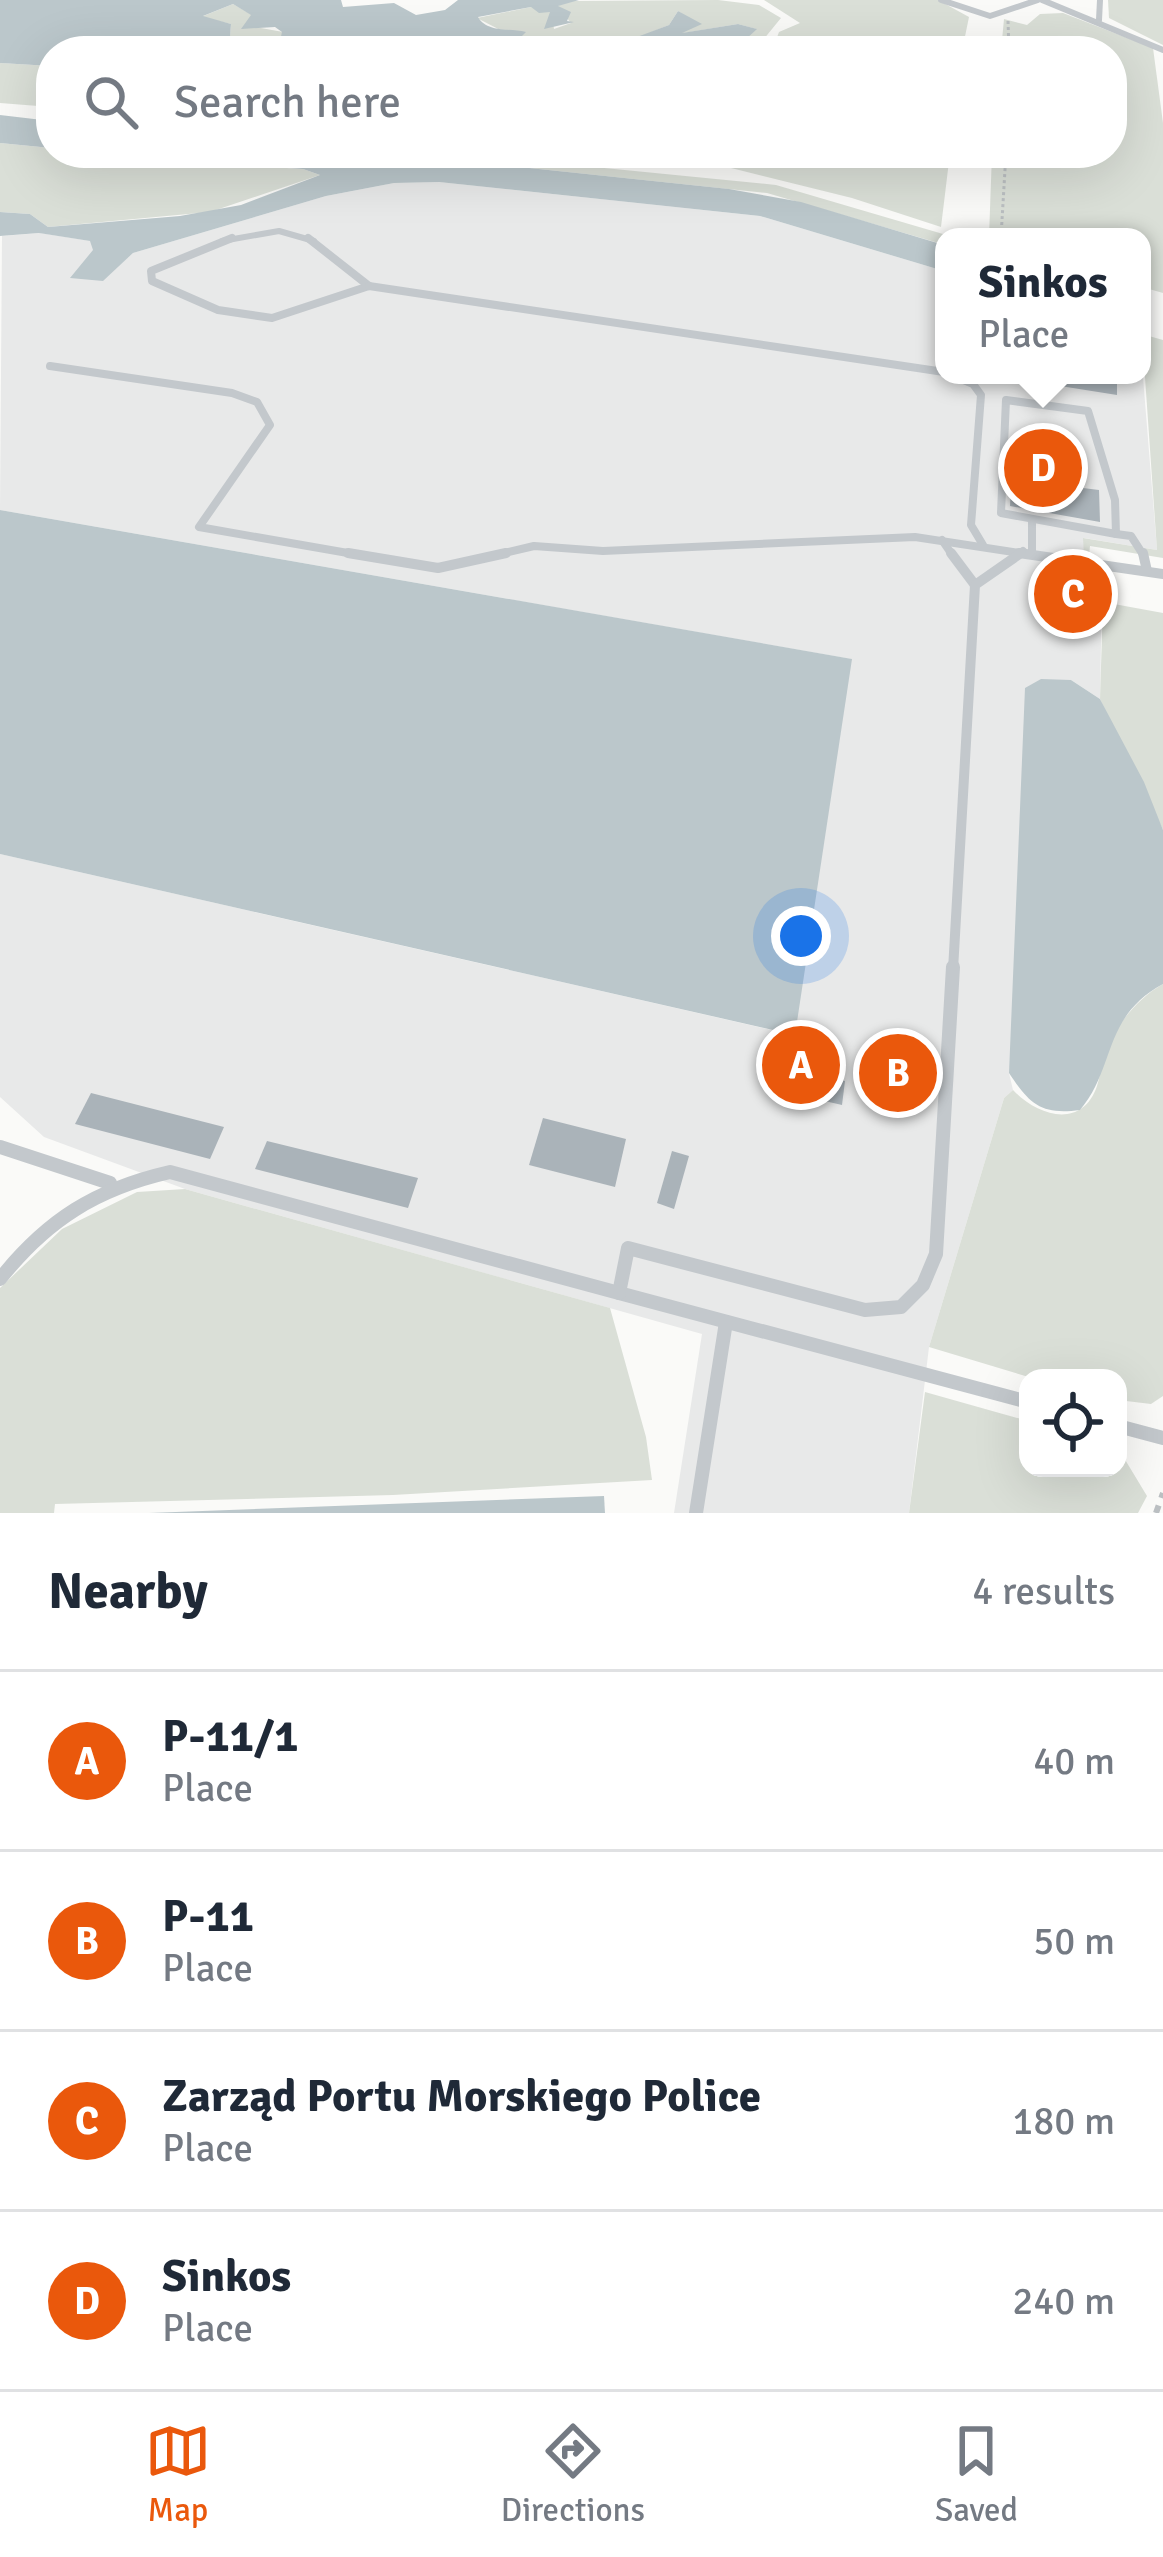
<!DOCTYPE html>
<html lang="en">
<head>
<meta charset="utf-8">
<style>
  body { margin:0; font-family:Signika,sans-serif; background:#f6f6f7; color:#1f2937 }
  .controls { position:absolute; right:36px; bottom:36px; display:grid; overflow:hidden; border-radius:24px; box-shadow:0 12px 48px #0002 }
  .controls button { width:108px; height:108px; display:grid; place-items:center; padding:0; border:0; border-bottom:3px solid #e0e1e3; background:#fff; color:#1f2937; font:60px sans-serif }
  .you { position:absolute; left:801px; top:936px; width:42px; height:42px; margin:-30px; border:9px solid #fff; border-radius:50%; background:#1a73e8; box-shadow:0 0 0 18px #1a73e833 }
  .badge { display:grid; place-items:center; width:78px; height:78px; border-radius:50%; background:#ea580c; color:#fff; font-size:39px; font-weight:700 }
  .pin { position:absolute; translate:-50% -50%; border:6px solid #fff; box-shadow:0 3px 12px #0006 }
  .popup { position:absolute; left:935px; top:228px; width:216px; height:156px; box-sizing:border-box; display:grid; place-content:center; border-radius:24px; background:#fff; filter:drop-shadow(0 3px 9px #0005); font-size:39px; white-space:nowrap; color:#747a83 }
  .popup b { font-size:45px; color:#1f2937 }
  .popup::after { content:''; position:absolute; left:50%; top:100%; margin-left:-24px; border:24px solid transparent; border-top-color:#fff }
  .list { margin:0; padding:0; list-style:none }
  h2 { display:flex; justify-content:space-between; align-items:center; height:156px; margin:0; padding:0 48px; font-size:51px }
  h2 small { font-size:39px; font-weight:400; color:#747a83 }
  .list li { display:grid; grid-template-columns:78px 1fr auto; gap:36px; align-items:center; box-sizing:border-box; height:180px; padding:0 48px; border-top:3px solid #e0e1e3 }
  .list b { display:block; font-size:45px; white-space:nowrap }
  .list p { margin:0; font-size:39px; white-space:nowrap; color:#747a83 }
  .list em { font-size:39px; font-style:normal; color:#747a83 }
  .icon { flex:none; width:66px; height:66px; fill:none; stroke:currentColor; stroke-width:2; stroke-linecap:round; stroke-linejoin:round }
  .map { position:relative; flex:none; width:1163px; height:1513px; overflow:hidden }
  .search { position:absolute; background:#fff; box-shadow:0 12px 48px #0002; left:36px; right:36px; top:36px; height:132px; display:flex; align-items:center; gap:30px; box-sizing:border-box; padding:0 42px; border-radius:48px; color:#747a83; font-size:45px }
  .sheet { height:876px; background:#fff }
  nav { display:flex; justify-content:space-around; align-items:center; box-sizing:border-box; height:168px; border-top:3px solid #e0e1e3; background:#fff; font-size:33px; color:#747a83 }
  nav a { display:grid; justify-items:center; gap:6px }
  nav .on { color:#ea580c }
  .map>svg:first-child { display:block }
</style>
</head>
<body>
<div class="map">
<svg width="1163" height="1513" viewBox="0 0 1163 1513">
  <rect width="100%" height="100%" fill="#fafaf8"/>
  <path fill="#e8e9e9" d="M439 182 760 216 944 271V375H1142V365L1157 550 1084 538 1090 587 1102 589 1100 699 1071 680 1009 1073 1013 1090 1004 1098 929 1347 909 1513H674L702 1334 185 1189 44 1137 0 1097V854L794 1035 851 659 0 510 2 236 40 233 91 241 102 281 133 253 326 196 394 183Z"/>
  <g fill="#dadfd7">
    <path d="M718 0 759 5 781 18 754 51H733L756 29 738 24 678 34 687 29 688 18 678 11 669 25 637 38 641 49 507 51 524 33H506L477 18 531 7 551 11 554 29 571 23 557 6 570 1Z"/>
    <path d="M764 0H938L969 17 962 51H832L833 40 828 51H772L779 32 800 23Z"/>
    <path d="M1108 0H1163V45L1109 18Z"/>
    <path d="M233 4 252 15 245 25 283 32 281 41 228 42 234 51H179L230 36 231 24 201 17Z"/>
    <path d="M1063 13 1153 48 1163 123V293L1142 287V237H989L992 153H1112V51H1001L1004 19 1027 25 1040 14Z"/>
    <path d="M0 63 51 66V107L0 103Z"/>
    <path d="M0 143 51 148V153L303 169 320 175 210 212 48 227 30 214 0 212Z"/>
    <path d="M386 153H452L776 185 943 234 942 244 767 193Z"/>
    <path d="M511 153H950L941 227 852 198 727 167 627 165Z"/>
    <path d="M1142 334 1163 340V558L1090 546 1089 556 1084 555 1083 538 1157 550Z"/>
    <path d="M1103 602 1163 613V830L1100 699Z"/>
    <path d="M1163 984V1396L1151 1404 1118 1400V1378H1032L929 1347 1004 1098 1013 1090C1037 1116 1082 1130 1097 1086 1102 1071 1102 1053 1110 1039 1124 1017 1140 997 1163 984Z"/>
    <path d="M185 1189 610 1308 646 1437 652 1480 393 1495 55 1504 54 1513H0V1288L62 1229 137 1192Z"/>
    <path d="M925 1392 1028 1421V1468H1118V1448L1147 1496 1138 1513H909Z"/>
  </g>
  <g fill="#bbc7cb">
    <path d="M0 0H341L343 7 394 3 416 15 445 10 458 0H579L558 6 571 12 567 21 574 22 544 29 550 12 539 13 531 7 478 17C487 33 510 28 526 32L507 51H234L227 42 253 37 280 41 282 32 275 27 241 29 251 15 233 4 203 16 231 24 230 37 179 51H137L138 46C110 39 81 51 51 51V66L0 63Z"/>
    <path d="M678 11 702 24 682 33 738 24 757 29 733 51H619L641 49 637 37 669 25Z"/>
    <path d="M0 115 51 121V148L0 143Z"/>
    <path d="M98 153H386L729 189 801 202 944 245V271L760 216 439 182 394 183 326 196 133 253 103 281 70 278 93 250 90 241 39 233 0 236V212L30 214 48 227 180 216 241 205 320 175 303 169Z"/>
    <path d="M0 510 852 659 795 1035 0 854Z"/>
    <path d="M1041 679 1071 680 1100 699 1144 782 1163 830V984C1102 1017 1116 1068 1080 1110 1042 1115 1030 1105 1009 1073L1025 688Z"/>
    <path d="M604 1496 605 1513H149Z"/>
  </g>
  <g fill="#aab3b9">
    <path d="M1055 375H1117V395L1054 385Z"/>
    <path d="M1013 439 1074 448 1075 487 1099 490 1100 522 1010 506Z"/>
    <path d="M1057 568 1089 573 1090 607 1057 602Z"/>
    <path d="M877 1046 924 1057 920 1100 872 1089Z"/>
    <path d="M819 1075 845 1081 842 1105 816 1099Z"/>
    <path d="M91 1093 224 1127 210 1159 75 1124Z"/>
    <path d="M543 1118 626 1139 615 1187 529 1165Z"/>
    <path d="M267 1141 418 1178 408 1208 255 1169Z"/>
    <path d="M672 1151 689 1156 674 1209 657 1203Z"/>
  </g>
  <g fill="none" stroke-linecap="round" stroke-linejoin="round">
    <g stroke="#bbbfc2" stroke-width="3" stroke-dasharray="3 3" stroke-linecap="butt">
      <path d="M1008 21 1009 51"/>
      <path d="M1001 237 1006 153"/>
    </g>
    <path stroke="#bbbfc2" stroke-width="6" stroke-dasharray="8 8" stroke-linecap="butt" d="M1156 1513 1163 1493"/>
    <g stroke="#c3c8cc" stroke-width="6">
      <path d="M941 0 990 16 1038 0"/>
      <path d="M1042 0 1163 50"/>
      <path d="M1099 20 1100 0"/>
      <path d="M222 241 279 231 314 241"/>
    </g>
    <g stroke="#c3c8cc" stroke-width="8">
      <path d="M232 238 151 271 152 281 218 310 272 318 369 286"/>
      <path d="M308 238 369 286"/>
      <path d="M369 286 944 372"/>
      <path d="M50 366 232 393 257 402 270 425 199 527 365 556"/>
      <path d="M952 375 973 384 981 395 971 525 983 545"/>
      <path d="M1006 400 1088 411 1115 500 1116 534 1001 513Z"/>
      <path d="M1032 520V553"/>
      <path d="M1116 534 1131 536 1144 556"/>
      <path d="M942 540 953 556"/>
      <path d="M492 556 534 546 603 551 915 537 1039 556"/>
      <path d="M1017 556 1023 551"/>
    </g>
    <g stroke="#c3c8cc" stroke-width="10">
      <path d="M348 553 438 568 506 553"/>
      <path d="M951 553 975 585"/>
      <path d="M1019 553 1163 574"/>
      <path d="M1143 553 1147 571"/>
      <path d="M953 970 975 585 1021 553"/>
    </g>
    <g stroke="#c3c8cc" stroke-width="14">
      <path d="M953 967 936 1254 923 1285 901 1307 865 1310 628 1248 619 1293 1028 1402"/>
      <path d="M0 1147 110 1183"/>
      <path d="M0 1279C47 1220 96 1189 170 1172L619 1293"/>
      <path d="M1118 1426 1163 1438"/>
      <path d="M696 1513 726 1322"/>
    </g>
  </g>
</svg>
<div class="controls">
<button><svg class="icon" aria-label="locate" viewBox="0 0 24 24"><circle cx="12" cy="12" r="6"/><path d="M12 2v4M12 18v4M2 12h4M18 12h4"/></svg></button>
</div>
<div class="you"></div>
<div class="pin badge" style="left:801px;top:1065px">A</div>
<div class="pin badge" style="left:898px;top:1073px">B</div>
<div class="pin badge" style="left:1073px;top:594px">C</div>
<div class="pin badge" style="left:1043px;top:468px">D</div>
<div class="popup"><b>Sinkos</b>Place</div>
<div class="search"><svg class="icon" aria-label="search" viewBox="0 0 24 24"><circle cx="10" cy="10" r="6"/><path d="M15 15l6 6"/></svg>Search here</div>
</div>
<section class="sheet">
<h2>Nearby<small>4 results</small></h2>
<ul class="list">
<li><span class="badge">A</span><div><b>P-11/1</b><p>Place</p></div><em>40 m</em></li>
<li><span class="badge">B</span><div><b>P-11</b><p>Place</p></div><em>50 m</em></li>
<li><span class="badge">C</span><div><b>Zarząd Portu Morskiego Police</b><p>Place</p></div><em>180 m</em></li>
<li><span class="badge">D</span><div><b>Sinkos</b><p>Place</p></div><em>240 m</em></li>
</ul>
</section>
<nav>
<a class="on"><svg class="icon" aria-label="map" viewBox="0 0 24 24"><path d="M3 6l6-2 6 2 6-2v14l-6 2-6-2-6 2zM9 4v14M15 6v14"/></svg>Map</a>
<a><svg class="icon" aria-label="directions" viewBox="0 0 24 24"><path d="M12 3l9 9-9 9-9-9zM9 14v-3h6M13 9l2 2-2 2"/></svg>Directions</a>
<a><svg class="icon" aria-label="saved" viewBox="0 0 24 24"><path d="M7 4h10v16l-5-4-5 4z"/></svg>Saved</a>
</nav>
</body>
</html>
